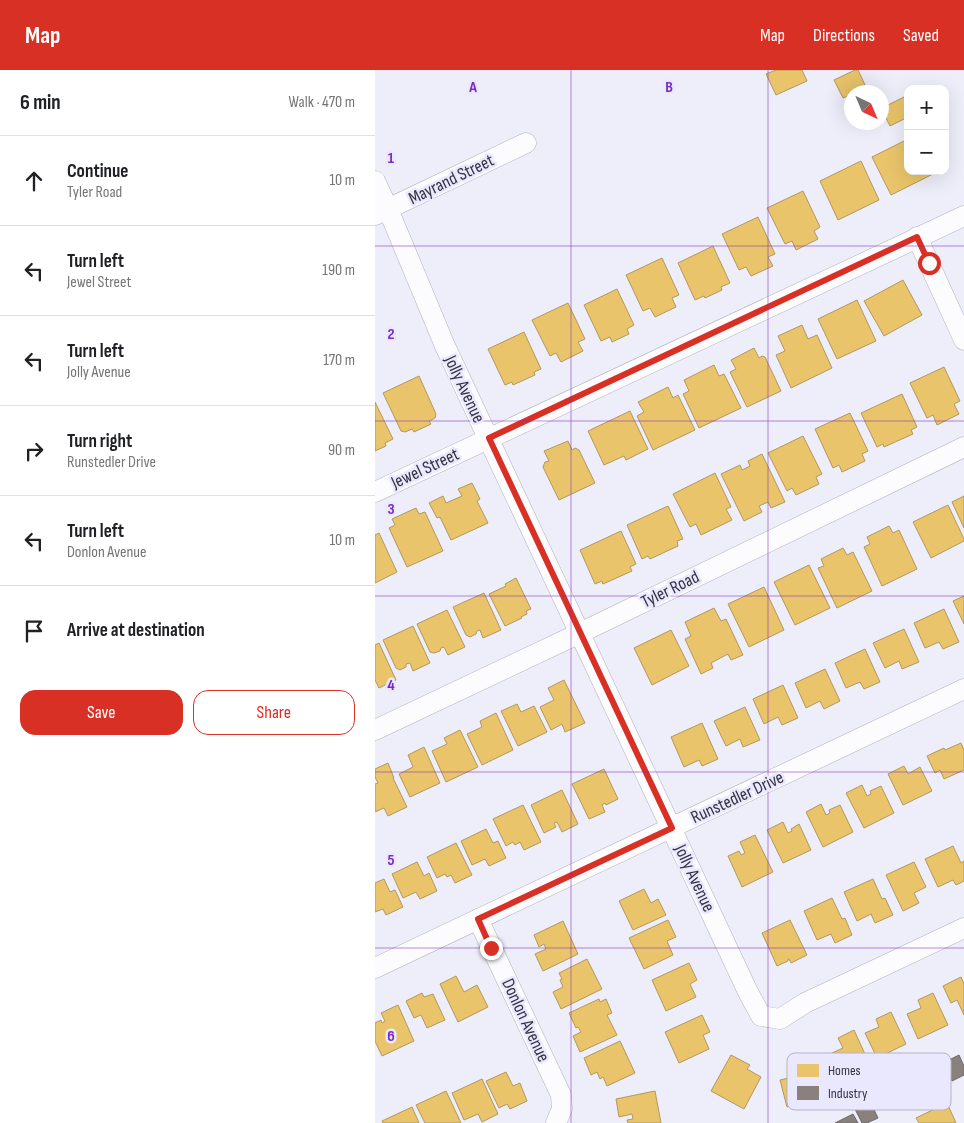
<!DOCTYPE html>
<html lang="en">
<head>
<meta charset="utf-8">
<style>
  body { margin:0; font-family:"Sofia Sans Condensed",sans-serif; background:#f2f2f2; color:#202124 }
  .controls { position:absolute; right:15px; top:15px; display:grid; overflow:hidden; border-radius:10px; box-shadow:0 5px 20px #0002 }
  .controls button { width:45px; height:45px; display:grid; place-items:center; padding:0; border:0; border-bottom:1px solid #e0e0e0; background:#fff; color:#202124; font:25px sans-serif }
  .compass { position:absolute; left:469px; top:15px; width:45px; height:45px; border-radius:50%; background:#fff; box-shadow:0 5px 20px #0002; rotate:136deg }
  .stop { position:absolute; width:15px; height:15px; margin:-11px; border:4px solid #d93025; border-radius:50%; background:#fff }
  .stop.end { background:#d93025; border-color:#fff; box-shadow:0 1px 5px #0008 }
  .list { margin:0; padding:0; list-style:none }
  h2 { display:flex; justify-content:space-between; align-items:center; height:65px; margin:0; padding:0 20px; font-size:21px }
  h2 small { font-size:16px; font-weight:400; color:#757577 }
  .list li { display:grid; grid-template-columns:32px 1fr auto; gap:15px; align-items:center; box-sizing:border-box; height:90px; padding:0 20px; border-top:1px solid #e0e0e0 }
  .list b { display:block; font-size:19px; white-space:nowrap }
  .list p { margin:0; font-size:16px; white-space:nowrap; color:#757577 }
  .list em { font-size:16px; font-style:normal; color:#757577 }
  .actions { display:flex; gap:10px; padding:15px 20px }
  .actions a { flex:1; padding:11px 0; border:1px solid #d93025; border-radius:15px; text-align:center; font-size:18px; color:#d93025 }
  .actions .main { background:#d93025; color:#fff }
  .icon { flex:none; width:28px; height:28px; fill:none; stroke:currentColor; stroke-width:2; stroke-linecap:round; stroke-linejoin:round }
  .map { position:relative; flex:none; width:589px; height:1053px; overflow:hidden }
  header { display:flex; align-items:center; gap:30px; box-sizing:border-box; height:70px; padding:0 25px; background:#d93025; color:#fff }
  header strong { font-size:24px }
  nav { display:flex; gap:28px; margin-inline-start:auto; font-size:18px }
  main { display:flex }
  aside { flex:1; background:#fff }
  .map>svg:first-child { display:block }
</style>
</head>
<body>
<header>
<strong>Map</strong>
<nav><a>Map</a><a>Directions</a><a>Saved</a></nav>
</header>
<main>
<aside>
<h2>6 min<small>Walk · 470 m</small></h2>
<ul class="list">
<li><svg class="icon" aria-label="ahead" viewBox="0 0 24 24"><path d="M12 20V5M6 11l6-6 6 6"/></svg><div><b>Continue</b><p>Tyler Road</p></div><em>10 m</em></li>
<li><svg class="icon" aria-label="left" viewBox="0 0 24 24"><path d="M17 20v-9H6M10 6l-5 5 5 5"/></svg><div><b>Turn left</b><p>Jewel Street</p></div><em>190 m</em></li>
<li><svg class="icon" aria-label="left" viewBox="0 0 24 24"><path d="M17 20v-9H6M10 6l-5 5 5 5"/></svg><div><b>Turn left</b><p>Jolly Avenue</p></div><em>170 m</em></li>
<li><svg class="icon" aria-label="right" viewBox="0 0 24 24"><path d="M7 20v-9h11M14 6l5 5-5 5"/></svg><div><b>Turn right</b><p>Runstedler Drive</p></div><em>90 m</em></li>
<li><svg class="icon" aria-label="left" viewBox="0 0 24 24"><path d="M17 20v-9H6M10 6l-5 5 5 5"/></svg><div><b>Turn left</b><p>Donlon Avenue</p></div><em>10 m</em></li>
<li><svg class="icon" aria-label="arrive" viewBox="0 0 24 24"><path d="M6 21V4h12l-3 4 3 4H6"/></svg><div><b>Arrive at destination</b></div></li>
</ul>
<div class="actions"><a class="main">Save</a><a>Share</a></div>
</aside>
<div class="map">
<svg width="589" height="1053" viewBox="0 0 589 1053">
  <rect width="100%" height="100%" fill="#eeedfa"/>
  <g fill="#e9c46a" stroke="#b3985d">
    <path d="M401 0H427L432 11 401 25 391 4Z"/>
    <path d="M480 0H483L491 17 479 22H477V24L468 28 459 10Z"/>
    <path d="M529 27 533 35V47L515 56 507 40V38Z"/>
    <path d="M533 69V101H564L516 125 497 87Z"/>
    <path d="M486 91 504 130 463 150 445 111Z"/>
    <path d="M428 121 445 157 439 161 443 169 421 180 417 171 410 174 392 138Z"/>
    <path d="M383 147 400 184 393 187 398 196 376 206 371 197 364 200 347 164Z"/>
    <path d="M338 176 355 213 346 217 347 220 330 228 329 226 320 230 303 193Z"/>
    <path d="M287 188 304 225 297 228 301 237 280 247 275 238 268 241 251 205Z"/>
    <path d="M528 210 547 245 509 266 489 231Z"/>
    <path d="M242 219 259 255 252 259 254 264 237 272 235 267 226 271 209 235Z"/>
    <path d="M482 230 501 271 462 289 443 249Z"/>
    <path d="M193 233 210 269 203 272 208 281 186 292 181 283 175 286 157 250Z"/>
    <path d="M427 255 433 269 442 265 457 298 416 318 401 285 410 281 403 266Z"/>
    <path d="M149 262 166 299 159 302 160 305 138 315 137 312 130 315 113 279Z"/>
    <path d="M379 278 384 288 387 286 390 287 406 321 372 337 355 302 361 299 356 290Z"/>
    <path d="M339 295 344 306 349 304 366 338 324 358 308 324 314 321 309 310Z"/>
    <path d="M569 297 585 331 579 334 584 344 562 355 558 345 552 348 535 313Z"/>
    <path d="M44 306 61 344 60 348 54 351 56 354 39 362 37 359 30 362 26 361 8 323Z"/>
    <path d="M293 317 298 328 303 325 320 360 278 380 262 346 269 342 263 332Z"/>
    <path d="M527 324 542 357 536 360 538 364 509 377 508 374 502 377 486 343Z"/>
    <path d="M0 332 18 369 10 373 11 376 0 381Z"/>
    <path d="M255 341 273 379 251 390 249 386 229 395 213 361Z"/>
    <path d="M475 343 493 381 487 384 490 391 467 402 464 395 458 398 440 359Z"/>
    <path d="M428 366 447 404 441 407 444 414 421 425 417 418 412 421 393 383Z"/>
    <path d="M193 371 197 380 200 378 204 380 220 413 184 430 168 397 170 392 174 391 169 381Z"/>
    <path d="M387 384 410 432 396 438 393 432 384 436 387 442 369 451 346 404 365 395 367 400 375 396 373 391Z"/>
    <path d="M340 403 356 437 351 439 357 450 326 465 321 454 315 457 298 424Z"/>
    <path d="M97 413 105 429 102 431 113 453 76 470 65 447 62 448 54 433 68 426 71 433 87 426 83 419Z"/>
    <path d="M589 426V458L577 432Z"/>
    <path d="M573 435 589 469V471L556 488 538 452Z"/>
    <path d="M293 436 308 469 302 471 303 476 275 489 273 486 267 489 252 455Z"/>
    <path d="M41 438 44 444 50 442 68 481 32 497 14 458 20 455 17 449Z"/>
    <path d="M514 456 518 463 524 460 542 499 507 516 489 477 495 474 492 467Z"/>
    <path d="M246 461 261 494 255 497 257 501 228 514 227 511 220 514 205 480Z"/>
    <path d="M4 463 22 502 0 513V465Z"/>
    <path d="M468 478 472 485 478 482 497 521 462 538 443 498 449 496 446 489Z"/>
    <path d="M434 495 455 538 420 555 399 512Z"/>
    <path d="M141 508 156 539 151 541 152 544 146 547 147 548 130 556 114 524 131 516 130 514Z"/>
    <path d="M389 517 409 560 374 577 353 534Z"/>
    <path d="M109 523 126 560 108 568 105 560 102 561 101 564 95 567 91 565 78 537Z"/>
    <path d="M589 526V554L578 531Z"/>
    <path d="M339 538 346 551 351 549 368 585 356 590 353 584 336 593 338 598 326 604 310 569 316 566 310 552Z"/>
    <path d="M569 539 584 572 568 579 564 572 550 578 539 553Z"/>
    <path d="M72 540 90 577 73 585 69 577 66 578 65 581 59 583 55 582 42 554Z"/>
    <path d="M38 556 55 593 38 601 35 593 31 594V597L25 600 21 598 8 570Z"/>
    <path d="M529 559 544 592 527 599 524 591 510 598 498 573Z"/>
    <path d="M296 560 314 596 277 615 259 578Z"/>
    <path d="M4 573 21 610 4 618 0 610V575Z"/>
    <path d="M490 579 505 612 489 619 485 612 471 618 460 593Z"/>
    <path d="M450 599 465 631 449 639 445 631 431 638 420 613Z"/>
    <path d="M189 610 210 653 190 662 187 654 176 660 165 637 179 630 173 618Z"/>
    <path d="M408 615 423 648 407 655 403 647 389 654 378 629Z"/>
    <path d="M142 634 146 642 159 636 172 662 143 676 126 641Z"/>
    <path d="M370 637 385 670 368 677 365 669 351 676 339 651Z"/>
    <path d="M121 643 138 680 107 695 92 664 107 657 105 651Z"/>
    <path d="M327 653 343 689 327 696 324 690 309 697 296 667Z"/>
    <path d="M85 660 103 697 71 712 57 681 72 674 69 668Z"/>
    <path d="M586 673 589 680V700L569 709 565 700 560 703 552 686 569 678 570 680Z"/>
    <path d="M49 677 65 713 35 727 24 704 38 697 33 685Z"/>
    <path d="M13 693 19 708H18L32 737 13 746 9 738 0 742V714L3 713 0 707V699Z"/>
    <path d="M529 696 533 704 545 697 557 721 528 735 513 704Z"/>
    <path d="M229 699 243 729 231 735 230 733 227 735 230 742 214 749 197 714Z"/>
    <path d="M487 715 492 726 496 724 495 721 506 716 519 743 489 758 471 723Z"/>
    <path d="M187 720 203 754 187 762 182 752 179 753 181 757 169 763 156 735Z"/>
    <path d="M446 734 451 745 455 743 454 740 465 735 478 762 448 777 431 742Z"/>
    <path d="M148 735 166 772 149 780 145 772 140 775 138 772 131 776 118 749Z"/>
    <path d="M408 752 413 763 417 761 416 759 424 754 436 780 408 793 392 760Z"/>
    <path d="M111 759 118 773 123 771 131 788 114 796 110 789 97 795 86 771Z"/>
    <path d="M380 765 398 802 367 817 353 786 364 781 366 785 370 783 365 772Z"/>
    <path d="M81 773 97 805 80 813 76 805 72 807 70 804 62 808 52 787Z"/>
    <path d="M578 776 586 793 589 791V811L581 815 578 810 563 817 550 789Z"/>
    <path d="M42 792 49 806 54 803 62 821 45 829 41 822 28 828 17 804Z"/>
    <path d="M539 792 551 817 539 823 544 833 528 841 511 805Z"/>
    <path d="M9 809 15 822 20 820 28 837 11 845 8 839 0 842V813Z"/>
    <path d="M498 809 507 829 510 828 518 845 500 853 496 844 482 851 469 822Z"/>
    <path d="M269 819 276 833 283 829 291 845 258 860 244 831Z"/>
    <path d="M457 828 467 849 470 848 477 865 460 873 456 864 442 870 429 841Z"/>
    <path d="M293 850 301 867 292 871 298 885 269 899 254 868Z"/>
    <path d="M415 850 432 885 416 893 414 889H413V891L402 896 387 863Z"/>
    <path d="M188 851 203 884 168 901 160 884 171 879 169 874 164 877 159 865Z"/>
    <path d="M212 889 227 919 186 939 178 922 188 917 185 910 187 909 184 903Z"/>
    <path d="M314 893 322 910 315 914 321 927 291 941 277 910Z"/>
    <path d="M81 906 89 922 102 915 113 937 83 952 65 914Z"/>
    <path d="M586 907 589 914V945L582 930 576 933 568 916Z"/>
    <path d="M47 923 49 927 58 924 70 950 52 958 46 945 39 948 31 931Z"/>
    <path d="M558 923 573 955 543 969 532 944 546 938 543 930Z"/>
    <path d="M224 929 225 932 231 929 237 943 232 945 242 965 205 982 198 966 206 962 203 957 201 958 194 943Z"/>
    <path d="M23 935 39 971 7 986 0 971V953L6 950 7 953 10 951 6 943Z"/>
    <path d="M516 942 531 974 502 988 490 963 504 957 501 949Z"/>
    <path d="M327 945 335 962 328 965 334 979 304 993 290 962Z"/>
    <path d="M479 960 495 995 466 1008 455 984 468 978 463 968Z"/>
    <path d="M245 971 260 1003 232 1016 228 1007 225 1009 222 1002 216 1005 209 988Z"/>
    <path d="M356 985 375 995 372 999 386 1007 369 1039 336 1021Z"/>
    <path d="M444 991 447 1005 438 1007 443 1029 412 1037 405 1010 418 1007 416 997Z"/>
    <path d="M131 1002 138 1016 145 1013 152 1031 135 1039 132 1034 124 1038 111 1011Z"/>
    <path d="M107 1009 123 1044 107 1052 103 1044 89 1050 77 1023Z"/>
    <path d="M71 1021 86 1053H50L41 1035Z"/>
    <path d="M280 1021 286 1053H253L252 1050 258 1049 257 1044 244 1047 241 1029Z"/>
    <path d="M572 1033 581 1053H544L541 1048Z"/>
    <path d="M37 1037 44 1053H8L7 1051Z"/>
  </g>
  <g fill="#8a817c" stroke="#706a69">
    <path d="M584 985 589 996V1005L577 1011 568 993Z"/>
    <path d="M495 1031 503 1048 492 1053H487L480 1039Z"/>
    <path d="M478 1044 483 1053H460Z"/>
  </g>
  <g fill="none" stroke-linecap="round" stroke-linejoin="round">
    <defs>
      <g id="street">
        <path d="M0 111 13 139 70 276 373 922 386 946 405 949 430 933 589 858"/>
        <path d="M0 145 151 73"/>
        <path d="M542 167 589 270"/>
        <path d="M0 422 589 146"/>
        <path d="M0 660 205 563 589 377"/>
        <path d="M103 849 186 1025 187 1039 181 1053"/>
        <path d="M0 898 589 619"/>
      </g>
    </defs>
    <use href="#street" stroke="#b2b1bc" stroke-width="21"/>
    <use href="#street" stroke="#fcfcfe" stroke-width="20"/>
  </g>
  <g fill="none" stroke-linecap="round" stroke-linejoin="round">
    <path stroke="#d93025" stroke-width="6" d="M116 878 103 849 297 758 114 368 542 167 554 193"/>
  </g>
  <path fill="none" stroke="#7b2cbf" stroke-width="1" stroke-opacity="0.55" d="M196 0V1053M393 0V1053M0 176H589M0 351H589M0 526H589M0 702H589M0 878H589"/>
  <g text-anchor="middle" stroke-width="5" stroke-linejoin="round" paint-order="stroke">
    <g font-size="18" fill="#34333e" stroke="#eae8ff">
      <text transform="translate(76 109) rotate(-26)" y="6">Mayrand Street</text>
      <text transform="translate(90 319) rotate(65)" y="6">Jolly Avenue</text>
      <text transform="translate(50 398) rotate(-25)" y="6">Jewel Street</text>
      <text transform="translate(295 519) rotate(-26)" y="6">Tyler Road</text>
      <text transform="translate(362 727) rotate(-25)" y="6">Runstedler Drive</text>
      <text transform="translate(320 808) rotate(65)" y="6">Jolly Avenue</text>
      <text transform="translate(151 950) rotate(65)" y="6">Donlon Avenue</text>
    </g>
  </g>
  <rect x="412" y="983" width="164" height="57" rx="8" fill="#eae8ff" stroke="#b3b2c5" stroke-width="1"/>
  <rect x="422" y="994" width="22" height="13" fill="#e9c46a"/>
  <rect x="422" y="1016" width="22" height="14" fill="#8a817c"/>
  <g font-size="14" fill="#34333e">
    <text x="453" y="1005">Homes</text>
    <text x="453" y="1028">Industry</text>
  </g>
  <g font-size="16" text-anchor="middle" font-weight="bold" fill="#7b2cbf" stroke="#eae8ff" stroke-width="5" stroke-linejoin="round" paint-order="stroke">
    <text x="98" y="22">A</text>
    <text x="294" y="22">B</text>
    <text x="16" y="93">1</text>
    <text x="16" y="269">2</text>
    <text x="16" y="444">3</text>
    <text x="16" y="620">4</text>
    <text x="16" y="795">5</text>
    <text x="16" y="971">6</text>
  </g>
</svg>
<div class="controls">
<button>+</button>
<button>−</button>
</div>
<svg class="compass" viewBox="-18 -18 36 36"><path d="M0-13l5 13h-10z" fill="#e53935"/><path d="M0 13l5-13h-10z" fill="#757577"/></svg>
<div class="stop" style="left:554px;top:193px"></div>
<div class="stop end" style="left:116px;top:878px"></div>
</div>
</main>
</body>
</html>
